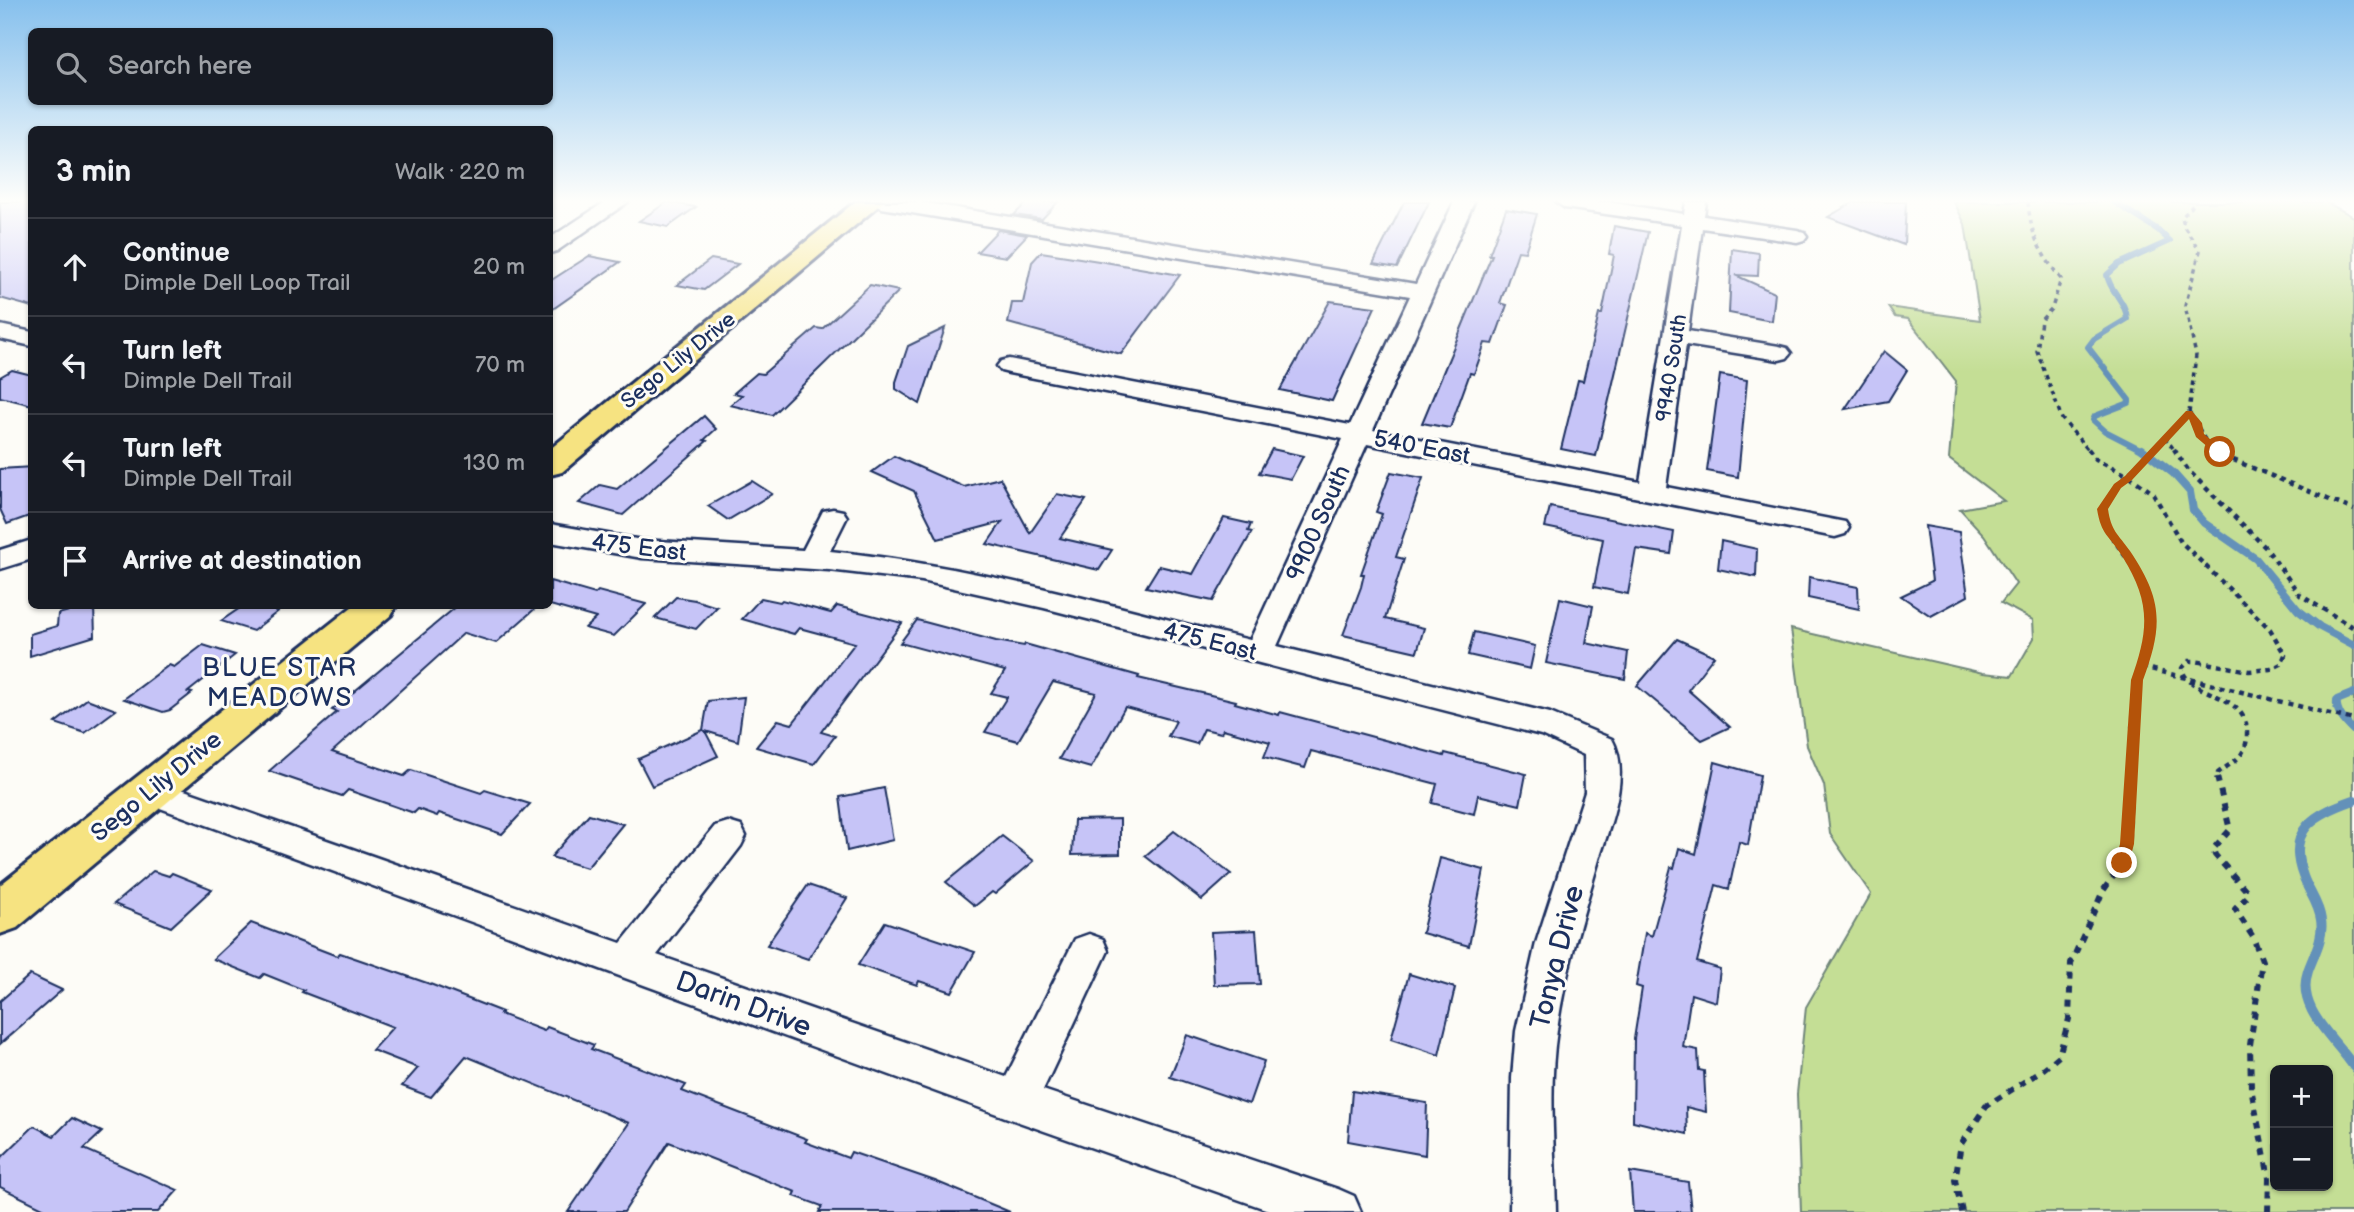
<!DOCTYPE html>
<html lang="en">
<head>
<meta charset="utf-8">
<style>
  body { margin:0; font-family:"Balsamiq Sans",sans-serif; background:#20242c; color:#f1f3f6 }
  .controls { position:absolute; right:21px; bottom:21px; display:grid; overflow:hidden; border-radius:10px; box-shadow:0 2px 5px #0004 }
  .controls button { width:63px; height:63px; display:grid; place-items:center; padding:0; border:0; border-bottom:2px solid #363941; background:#171b24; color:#f1f3f6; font:35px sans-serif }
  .stop { position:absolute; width:21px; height:21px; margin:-16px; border:5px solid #b45309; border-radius:50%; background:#fff }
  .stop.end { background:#b45309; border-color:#fff; box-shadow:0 2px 7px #0008 }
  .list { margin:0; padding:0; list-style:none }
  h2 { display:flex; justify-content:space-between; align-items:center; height:91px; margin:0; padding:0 28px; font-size:30px }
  h2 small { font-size:23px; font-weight:400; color:#9ea1a6 }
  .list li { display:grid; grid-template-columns:46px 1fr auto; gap:21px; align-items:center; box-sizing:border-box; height:98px; padding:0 28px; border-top:2px solid #363941 }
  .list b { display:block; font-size:26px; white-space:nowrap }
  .list p { margin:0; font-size:23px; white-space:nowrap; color:#9ea1a6 }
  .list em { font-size:23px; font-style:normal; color:#9ea1a6 }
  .icon { flex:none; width:38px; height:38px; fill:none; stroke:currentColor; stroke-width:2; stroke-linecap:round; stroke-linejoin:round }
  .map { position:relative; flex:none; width:2354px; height:1212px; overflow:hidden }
  .search { position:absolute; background:#171b24; box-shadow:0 2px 5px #0004; left:28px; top:28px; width:525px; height:77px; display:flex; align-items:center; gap:18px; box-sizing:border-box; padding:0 24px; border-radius:10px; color:#9ea1a6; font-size:26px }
  .panel { position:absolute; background:#171b24; box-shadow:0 2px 5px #0004; left:28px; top:126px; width:525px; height:483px; border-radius:10px }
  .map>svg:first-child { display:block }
</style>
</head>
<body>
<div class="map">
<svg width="2354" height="1212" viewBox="0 0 2354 1212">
  <rect width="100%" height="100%" fill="#fdfcf7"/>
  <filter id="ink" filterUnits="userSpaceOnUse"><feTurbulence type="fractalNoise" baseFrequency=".0143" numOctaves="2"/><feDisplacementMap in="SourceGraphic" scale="14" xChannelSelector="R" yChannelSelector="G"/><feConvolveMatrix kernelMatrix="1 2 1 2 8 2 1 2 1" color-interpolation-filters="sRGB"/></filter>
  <g filter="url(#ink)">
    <path fill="#c4de95" stroke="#70867a" stroke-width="2" fill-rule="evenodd" d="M1954 202H2326L2354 217V1212H1801L1797 1094 1806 1007 1871 894 1830 834 1824 785 1807 746 1791 629 1983 673 2012 676 2034 638 2033 620 2001 603 2016 584 1984 535 1960 509 2004 501 1949 459 1956 381 1908 319 1895 317 1888 307 1980 320 1965 224ZM2275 1070H2328V1186H2275Z"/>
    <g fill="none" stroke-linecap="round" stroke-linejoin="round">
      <path stroke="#6491b9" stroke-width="6" d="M2114 202 2158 230 2170 241 2119 264 2107 275C2110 292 2126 301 2127 319L2094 339 2088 347 2129 400V403L2095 416 2093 420 2105 431 2144 451"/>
      <g stroke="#6491b9" stroke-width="8">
        <path d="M2142 449 2173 473 2190 492 2193 510 2204 523 2256 559 2298 610 2320 627 2354 645"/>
        <path d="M2354 693 2337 700C2335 712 2346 723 2354 731"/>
      </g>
      <path stroke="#6491b9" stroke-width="10" d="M2354 800C2317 813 2285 828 2303 876 2308 891 2319 903 2321 920 2324 938 2314 954 2308 971 2295 1009 2335 1038 2354 1067"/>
    </g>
    <g fill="#c6c4f7" stroke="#1b2f5e" stroke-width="2">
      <path d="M0 202H32V307L0 298Z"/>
      <path d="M667 202 696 207 668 227 639 221Z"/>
      <path d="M1027 202H1058L1042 219 1014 215Z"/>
      <path d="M1404 202H1429L1397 268 1373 264Z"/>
      <path d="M1854 202H1906L1904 245 1828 217Z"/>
      <path d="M1506 209 1537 214 1525 252 1518 251 1500 303 1507 305 1493 344 1485 343 1474 374 1470 373 1450 428 1422 423 1492 255H1489Z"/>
      <path d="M1614 226 1648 232 1596 456 1561 449 1578 380 1583 381 1599 314H1602L1614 255 1609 254Z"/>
      <path d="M998 230 1027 235 1006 257 977 252Z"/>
      <path d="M1732 249 1759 253 1758 276 1735 275 1775 293 1772 321 1729 313Z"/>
      <path d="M1041 252 1099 261 1180 275 1121 354 1008 323 1012 303H1023L1032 262Z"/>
      <path d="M589 256 620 262 550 311V281Z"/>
      <path d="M711 259 738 264 704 290 677 285Z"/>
      <path d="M870 285 899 291 772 415 730 405 742 395 734 393 757 373 763 374 816 328 822 329Z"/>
      <path d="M1330 301 1375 307 1332 401 1280 390Z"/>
      <path d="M945 328 920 404 896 389V382L908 346Z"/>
      <path d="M1884 351 1907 370 1888 401 1845 409Z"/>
      <path d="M12 370 32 375V405L0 397V377Z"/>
      <path d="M1720 375 1747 380 1738 477 1707 471Z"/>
      <path d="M704 416 716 429 704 440 707 441 623 515 579 503 600 485 617 489Z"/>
      <path d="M1272 449 1303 456 1291 479 1259 473Z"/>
      <path d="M894 456 964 487 1000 478 1030 533 1057 494 1086 500 1060 538 1112 550 1099 570 987 544 1002 522 938 539 914 491 872 472Z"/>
      <path d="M32 467V515L7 524 0 509V469Z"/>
      <path d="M1391 472 1423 478 1396 557 1404 559 1385 619 1424 628 1417 652 1343 635 1361 587 1364 574H1361L1382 514 1376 512Z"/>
      <path d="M752 481 772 494 728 520 708 506Z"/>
      <path d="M1550 507 1674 532 1671 554 1636 549 1628 594 1594 587 1603 539 1545 527Z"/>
      <path d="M1224 518 1251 524 1248 531 1252 532 1213 601 1146 587 1159 566 1193 574Z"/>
      <path d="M1925 526 1959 532 1968 596 1931 616 1901 596 1932 581Z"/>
      <path d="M1721 541 1757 549 1756 577 1718 569Z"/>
      <path d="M1809 577 1858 587 1859 609 1808 598Z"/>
      <path d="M550 581 595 594 598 591 646 604 614 636 585 628 596 618 550 605Z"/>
      <path d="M676 597 695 600 717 607 696 629 655 618Z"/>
      <path d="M761 598 780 602 782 600 831 613 837 606 902 623 821 732 835 736 814 764 756 747 778 720 792 724 855 643 799 628 794 634 742 619Z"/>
      <path d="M1560 598 1593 606 1586 643 1628 652 1625 679 1546 663Z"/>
      <path d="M87 606H94L95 636 30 656V634L57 626 58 614Z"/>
      <path d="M243 606H285L253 631 221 621Z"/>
      <path d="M457 606H538L496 643 464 633 332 752 404 776 411 770 481 793 485 790 530 804 502 834 439 813 437 816 418 809 414 813 348 790 342 796 269 771 337 712 332 710Z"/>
      <path d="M917 620 996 641 1024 646 1025 644 1139 676 1138 678 1236 701 1235 703 1279 715 1280 712 1444 756 1445 753 1526 774 1520 805 1478 795 1474 814 1432 803 1437 784 1311 751 1305 768 1264 757 1270 742 1223 729 1221 733 1204 729 1197 744 1168 736 1176 721 1125 707 1091 768 1059 759 1096 693 1053 682 1018 741 985 732 1007 697 991 693 1005 671 900 643Z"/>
      <path d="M1474 632 1535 646 1530 669 1468 655Z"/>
      <path d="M1677 639 1714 656 1688 690 1730 727 1702 740 1637 686Z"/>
      <path d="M203 645 235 655 188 692 192 693 170 710 163 712 124 699 169 665 174 667Z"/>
      <path d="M744 697 738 741 705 731 718 756 652 786 638 759 703 730 708 701Z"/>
      <path d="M87 699 116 710 85 733 55 723Z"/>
      <path d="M1715 762 1760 775 1748 845 1739 842 1729 889 1716 885 1697 962 1720 969 1716 1002 1691 994 1683 1047 1698 1050 1699 1070 1704 1071 1706 1112 1686 1107 1687 1134 1633 1121 1634 1039 1642 988 1636 986 1645 933 1652 936 1671 867 1674 868 1679 848 1696 854Z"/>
      <path d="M884 788 893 840 847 851 840 797Z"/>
      <path d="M589 814 623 824 587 868 551 857Z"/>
      <path d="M1120 819V854L1072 855 1074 820Z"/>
      <path d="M1174 831 1231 874 1202 900 1145 856Z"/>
      <path d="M1002 836 1034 861 995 894 992 892 975 906 946 882Z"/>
      <path d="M1440 858 1484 870 1469 946 1422 933Z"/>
      <path d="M153 871 169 876 172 873 212 889 171 927 114 904Z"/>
      <path d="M808 885 847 898 808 959 767 945Z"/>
      <path d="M885 922 975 952 952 992 919 981 917 985 858 965Z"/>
      <path d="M251 923 337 956 340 953 430 984 502 1012 500 1014 544 1031 547 1027 594 1045 591 1049 686 1085 682 1091 807 1139 805 1142 848 1158 851 1152 935 1181 1010 1212H819L822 1206 794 1196 796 1192 669 1142 624 1212H568L629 1123 466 1056 431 1097 402 1086 418 1068 372 1050 393 1027 302 992 304 990 264 974 260 978 213 959Z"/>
      <path d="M1256 930 1260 984 1214 985 1211 932Z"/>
      <path d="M1409 974 1455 988 1439 1055 1391 1039Z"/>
      <path d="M30 975 62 990 0 1044V1001Z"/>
      <path d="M1187 1035 1264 1061 1249 1104 1170 1077Z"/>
      <path d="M1352 1091 1427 1103 1425 1155 1348 1141Z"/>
      <path d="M72 1118 102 1132 84 1149 178 1190 158 1212H51L0 1187V1159L34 1126 54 1136Z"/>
      <path d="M1630 1172 1688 1182 1691 1212H1633Z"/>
    </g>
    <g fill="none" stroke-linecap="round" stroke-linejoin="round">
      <defs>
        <g id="minor">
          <path d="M605 202H628L557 251 550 253V238Z"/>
          <path d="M873 202H920L1416 284 1454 202H1474L1373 430 1640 482 1682 225 1565 208 1556 202H1608L1684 214 1686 202H1706L1704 216 1797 230 1804 232 1807 236 1804 240 1797 242 1702 228 1688 331 1779 346 1787 348 1791 353 1787 358 1779 360 1686 345 1666 487 1845 522 1849 528 1845 534 1835 537 1367 444 1277 646 1550 713 1612 739C1632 775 1609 827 1598 863 1582 918 1565 973 1557 1030 1548 1089 1555 1152 1556 1212H1510L1512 1078 1516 1031 1536 943 1585 792 1584 755 1541 735 1044 608 922 581 829 570 642 558 550 542V524L642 540 803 550 823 511 833 509 843 511 847 517 830 551C973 565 1111 606 1250 640L1343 439 1009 373 1001 371 997 366 1001 361 1009 359 1350 425 1410 296 882 208Z"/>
          <path d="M0 325 32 332V346L0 339Z"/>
          <path d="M32 540V559L0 569V550Z"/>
          <path d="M150 778 621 943 715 826 728 822 741 826 746 836 741 846 657 955 1006 1077 1075 939 1089 934 1103 939 1108 951 1043 1090 1338 1189 1354 1196 1361 1212H1274L1016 1121 138 800 133 791 138 782Z"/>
        </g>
        <g id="major">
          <path d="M855 202H883L562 472 550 475V449Z"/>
          <path d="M353 606H396L391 615 17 928 0 934V885Z"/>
        </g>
      </defs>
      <use href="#minor" stroke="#1b2f5e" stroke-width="5"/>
      <use href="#major" stroke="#1b2f5e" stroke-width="6"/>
      <g stroke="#1b2f5e" stroke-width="3.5" stroke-dasharray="4.5 4.5" stroke-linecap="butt">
        <path d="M2028 202C2031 237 2040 252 2061 279L2052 308 2041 320 2037 351 2062 419 2089 451"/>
        <path d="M2189 413C2203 428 2198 439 2218 451"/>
        <path d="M2165 437 2175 451"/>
        <path d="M2151 451 2189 413 2196 355 2185 306 2200 251 2184 227 2182 217 2196 202"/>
      </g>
      <g stroke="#1b2f5e" stroke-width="4.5" stroke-dasharray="5 5" stroke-linecap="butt">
        <path d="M2088 449 2096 459 2129 476 2153 493 2181 542 2270 629 2285 655 2281 664 2271 669 2249 671 2195 661H2189L2182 668C2186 697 2249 691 2247 735 2247 742 2245 750 2240 756 2234 763 2225 767 2218 773L2217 779"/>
        <path d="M2174 449 2188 470 2266 548 2300 595 2354 628"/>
        <path d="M2216 449 2231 459 2354 510"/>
        <path d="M2142 667 2354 720"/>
        <path d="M2131 779C2133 747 2133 714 2137 683 2141 653 2155 630 2148 599 2140 564 2104 540 2103 509L2117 486 2153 449"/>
      </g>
      <g stroke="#1b2f5e" stroke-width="6" stroke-dasharray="7 7" stroke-linecap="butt">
        <path d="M2217 777 2230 830 2213 849 2215 855 2245 889 2247 897 2235 909 2253 937 2262 961 2250 1045 2251 1088 2269 1178 2268 1212"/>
        <path d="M1962 1212 1955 1180 1961 1144 1986 1106 2041 1071 2059 1056 2069 1019 2071 963 2103 891 2122 864 2127 844 2131 777"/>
      </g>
      <use href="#minor" fill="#fdfcf7" fill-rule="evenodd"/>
      <use href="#major" fill="#f6e381" fill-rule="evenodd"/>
    </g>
  </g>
  <linearGradient id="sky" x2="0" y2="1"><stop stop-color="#86c0ed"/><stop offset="0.54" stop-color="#fefefb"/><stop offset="1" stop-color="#fefefb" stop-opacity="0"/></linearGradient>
  <rect width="2354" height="372" fill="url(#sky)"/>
  <path fill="#b45309" d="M2186 411H2192L2202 423 2204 434 2223 450V454H2216L2196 437 2189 419 2132 480 2121 488 2108 509C2111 531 2118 534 2130 551 2163 600 2163 626 2143 680L2134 844 2129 863 2122 869 2115 863 2120 844 2131 680C2149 630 2151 602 2122 556 2109 535 2101 535 2097 509L2114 484 2125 476Z"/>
  <g text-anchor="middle" stroke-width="6" stroke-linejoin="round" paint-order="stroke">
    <g font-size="21" fill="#1b2f5e" stroke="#fdfcf7">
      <text transform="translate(678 360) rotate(-39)" y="7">Sego Lily Drive</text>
      <text transform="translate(1671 368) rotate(-81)" y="7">9940 South</text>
    </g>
    <g font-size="24" fill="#1b2f5e" stroke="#fdfcf7">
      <text transform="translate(1422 447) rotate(11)" y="8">540 East</text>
      <text transform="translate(1318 523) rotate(-66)" y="8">9900 South</text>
      <text transform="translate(639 547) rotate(7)" y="8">475 East</text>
      <text transform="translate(1210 641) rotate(14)" y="8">475 East</text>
      <text transform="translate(156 786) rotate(-39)" y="8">Sego Lily Drive</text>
    </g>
    <g font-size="26" letter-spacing="2" fill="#1b2f5e" stroke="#fdfcf7">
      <text x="280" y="676">BLUE STAR<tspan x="280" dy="30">MEADOWS</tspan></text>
    </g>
    <g font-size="28" fill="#1b2f5e" stroke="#fdfcf7">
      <text transform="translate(1556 957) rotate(-76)" y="10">Tonya Drive</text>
      <text transform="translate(744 1003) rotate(20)" y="10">Darin Drive</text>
    </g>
  </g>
</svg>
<div class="controls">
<button>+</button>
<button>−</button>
</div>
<div class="stop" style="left:2220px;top:452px"></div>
<div class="stop end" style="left:2122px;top:863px"></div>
<div class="search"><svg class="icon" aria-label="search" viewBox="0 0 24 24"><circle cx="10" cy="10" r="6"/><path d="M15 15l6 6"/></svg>Search here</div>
<section class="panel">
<h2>3 min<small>Walk · 220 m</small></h2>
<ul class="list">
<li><svg class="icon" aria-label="ahead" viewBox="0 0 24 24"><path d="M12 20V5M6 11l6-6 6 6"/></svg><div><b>Continue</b><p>Dimple Dell Loop Trail</p></div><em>20 m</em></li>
<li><svg class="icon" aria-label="left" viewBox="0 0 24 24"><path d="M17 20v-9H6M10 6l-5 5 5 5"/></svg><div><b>Turn left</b><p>Dimple Dell Trail</p></div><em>70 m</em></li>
<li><svg class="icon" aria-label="left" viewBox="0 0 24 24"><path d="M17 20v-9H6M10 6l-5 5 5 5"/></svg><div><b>Turn left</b><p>Dimple Dell Trail</p></div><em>130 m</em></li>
<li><svg class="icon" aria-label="arrive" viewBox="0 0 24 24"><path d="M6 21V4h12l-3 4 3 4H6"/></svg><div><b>Arrive at destination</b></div></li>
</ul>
</section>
</div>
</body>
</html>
